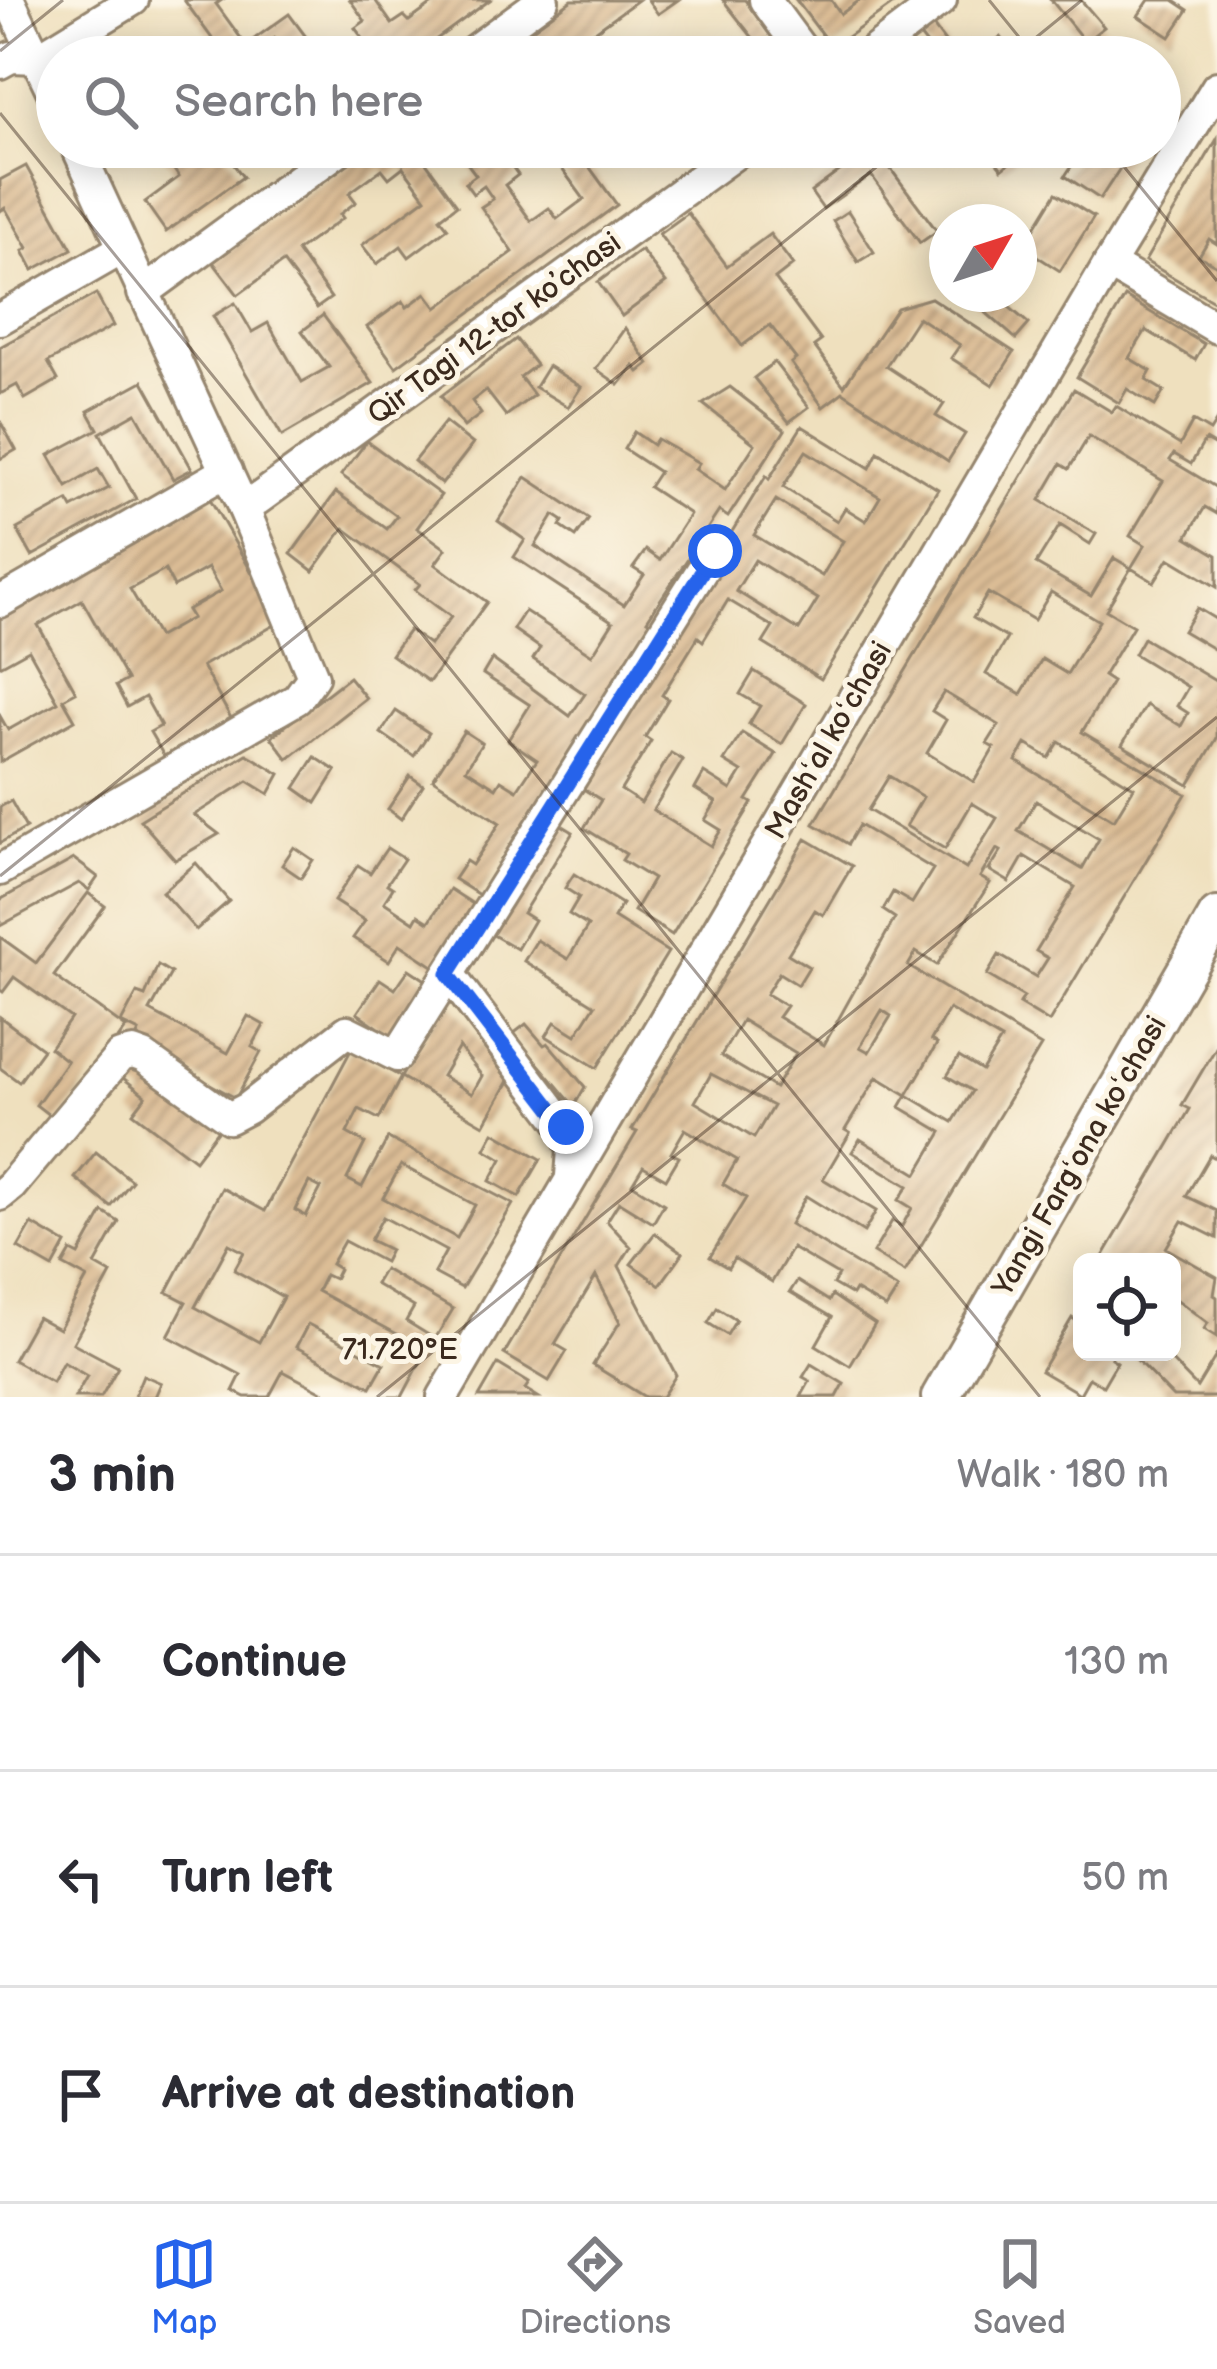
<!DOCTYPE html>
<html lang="en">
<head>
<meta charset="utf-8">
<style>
  body { margin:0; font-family:"Balsamiq Sans",sans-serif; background:#f7f7f7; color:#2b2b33 }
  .controls { position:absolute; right:36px; bottom:36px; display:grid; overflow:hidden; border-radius:18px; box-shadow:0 6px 30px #0003 }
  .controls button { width:108px; height:108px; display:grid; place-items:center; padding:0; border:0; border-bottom:3px solid #e1e1e2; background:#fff; color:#2b2b33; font:60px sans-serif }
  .compass { position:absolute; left:929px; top:204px; width:108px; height:108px; border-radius:50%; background:#fff; box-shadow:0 6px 30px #0003; rotate:51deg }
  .stop { position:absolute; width:36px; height:36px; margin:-27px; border:9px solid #2563eb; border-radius:50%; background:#fff }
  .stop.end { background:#2563eb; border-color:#fff; box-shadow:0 3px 12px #0008 }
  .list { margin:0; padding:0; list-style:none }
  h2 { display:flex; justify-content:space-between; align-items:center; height:156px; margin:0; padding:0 48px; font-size:51px }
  h2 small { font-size:39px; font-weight:400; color:#7c7c81 }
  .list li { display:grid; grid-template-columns:78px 1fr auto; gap:36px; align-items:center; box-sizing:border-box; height:216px; padding:0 48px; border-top:3px solid #e1e1e2 }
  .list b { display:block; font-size:45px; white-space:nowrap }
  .list em { font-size:39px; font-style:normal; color:#7c7c81 }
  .icon { flex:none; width:66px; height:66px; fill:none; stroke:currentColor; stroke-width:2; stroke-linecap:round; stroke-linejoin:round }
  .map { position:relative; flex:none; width:1217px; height:1397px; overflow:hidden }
  .search { position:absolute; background:#fff; box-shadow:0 6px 30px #0003; left:36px; right:36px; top:36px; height:132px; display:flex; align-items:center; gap:30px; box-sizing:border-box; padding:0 42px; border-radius:66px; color:#7c7c81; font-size:45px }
  .sheet { height:804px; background:#fff }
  nav { display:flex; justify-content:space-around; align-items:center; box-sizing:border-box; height:168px; border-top:3px solid #e1e1e2; background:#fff; font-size:33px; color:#7c7c81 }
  nav a { display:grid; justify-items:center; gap:6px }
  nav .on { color:#2563eb }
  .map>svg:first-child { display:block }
</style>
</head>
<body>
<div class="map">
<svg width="1217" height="1397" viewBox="0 0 1217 1397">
  <defs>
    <pattern id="building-hatch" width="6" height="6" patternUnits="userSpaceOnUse" patternTransform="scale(3)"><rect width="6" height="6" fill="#dcbd96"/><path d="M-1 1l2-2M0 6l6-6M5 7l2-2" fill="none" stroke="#b49a7a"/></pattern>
  </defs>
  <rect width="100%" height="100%" fill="#fcf5e5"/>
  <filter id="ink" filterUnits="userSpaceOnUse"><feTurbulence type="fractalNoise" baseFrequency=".00833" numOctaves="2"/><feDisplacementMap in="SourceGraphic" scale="24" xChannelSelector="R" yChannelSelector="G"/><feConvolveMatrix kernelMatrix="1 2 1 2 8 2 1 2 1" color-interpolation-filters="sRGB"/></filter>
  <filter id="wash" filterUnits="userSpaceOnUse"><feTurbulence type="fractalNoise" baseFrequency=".004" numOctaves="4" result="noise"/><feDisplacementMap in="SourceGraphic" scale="48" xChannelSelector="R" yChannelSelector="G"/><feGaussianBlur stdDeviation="2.7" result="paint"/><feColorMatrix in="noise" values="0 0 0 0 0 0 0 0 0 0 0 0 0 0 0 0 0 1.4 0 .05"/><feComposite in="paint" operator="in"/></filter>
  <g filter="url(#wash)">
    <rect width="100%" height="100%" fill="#efe0be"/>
    <g id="blocks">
      <g fill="url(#building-hatch)" fill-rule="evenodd">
        <path d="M184 0H222L216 4 243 41 224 55Z"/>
        <path d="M350 0H375L392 24 404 16 409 21 431 5 428 0H490L412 57H377L355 28 365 21Z"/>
        <path d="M572 0H638L559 57H494Z"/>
        <path d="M648 0H678L658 14Z"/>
        <path d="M723 0H745L786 57H768Z"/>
        <path d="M796 0H831L841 14 860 0H899L832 48Z"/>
        <path d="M1051 0H1081L1104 27 1085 42Z"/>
        <path d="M1149 0H1173L1188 10 1170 37 1138 16Z"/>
        <path d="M289 14 321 57H289L275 38 249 56 243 47Z"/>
        <path d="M933 26 948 46 936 56 920 36Z"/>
        <path d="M1000 37 1015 57H974Z"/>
        <path d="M1118 39 1132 57H1095Z"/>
        <path d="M115 40 125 53 119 57H92Z"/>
        <path d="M341 45 349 57H324Z"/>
        <path d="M1217 139V244L1209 239 1199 256 1217 266V303L1145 261Z"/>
        <path d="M158 147H221L243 177 166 232 145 202 179 177Z"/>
        <path d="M371 147H415L457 205 440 218 448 228 409 257 401 246 377 264 362 245 426 198 403 167 389 178 382 169 349 193 356 202 340 214 343 218 297 251 331 298 317 308 283 262 238 295 213 262Z"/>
        <path d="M455 147H498L518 175 505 185 531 221 549 208 557 219 584 199 554 158 545 165 533 150 537 147H575L617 205 396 367 367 327 403 301 407 307 426 293 437 308 513 252 481 207 493 199 484 186 473 194 465 183 476 175Z"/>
        <path d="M824 147H851L856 154 865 147H919L890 168 937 231 920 243 871 175 823 209 811 192 841 170Z"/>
        <path d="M984 147H1030L1002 169Z"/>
        <path d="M1084 147H1121L1119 150 1128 156 1100 199 1065 176Z"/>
        <path d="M26 166 72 249 33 270 23 251 28 248 5 208 0 211V180Z"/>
        <path d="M1056 193 1094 217 1060 271 1023 247Z"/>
        <path d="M848 211 874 252 858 262 833 221Z"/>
        <path d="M688 213 727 266 770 234 793 265 775 279 821 341 814 346 844 386 897 308 931 298 1014 352 993 385 951 358 960 345 918 317 886 366 944 404 936 416 965 434 948 461 843 392 823 407 791 363 796 359 770 325 742 346 659 234Z"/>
        <path d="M641 250 666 283 622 316 598 282Z"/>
        <path d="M96 294 113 326 48 362 58 380 25 399 17 385 0 394V347Z"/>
        <path d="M983 294H994L1029 324 1016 339 975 303Z"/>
        <path d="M1125 297 1204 344 1195 360 1146 330 1129 358 1151 371 1146 380 1164 391 1155 406 1127 389 1119 403 1077 377Z"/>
        <path d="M235 303 252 332 268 323 302 382 329 367 302 331 323 315 373 383 282 436 213 316Z"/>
        <path d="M625 328 649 364 639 372 634 366 619 385 596 369Z"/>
        <path d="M516 339 536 365 520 377 534 395 506 416 486 390 472 401 481 414 464 427 441 396Z"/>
        <path d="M774 362 809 407 789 422 754 378Z"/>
        <path d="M548 366 581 387 568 407 535 387Z"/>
        <path d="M143 381 192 469 173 479 136 413 100 433 136 499 32 556 17 529 68 501 72 508 109 488 98 469 67 487 49 455 98 429 88 411Z"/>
        <path d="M730 387 785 430 728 517 719 511 647 620 653 624 623 675 479 895 454 879 466 861 472 865 500 823 433 779 464 731 482 743 466 769 496 788 501 780 517 790 537 760 508 740 530 705 483 674 492 659 570 716 585 694 533 659 540 648 513 629 525 611 592 655 613 622 514 557 525 540 498 521 526 477 589 519 576 537 560 526 563 521 554 515 535 546 624 605 644 575 633 568 646 550 660 560 690 514 649 487 659 472 624 449 634 432 653 445 657 439 699 463 695 469 725 490 755 444 703 404Z"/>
        <path d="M1074 389 1112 412 1116 406 1180 445 1193 421 1210 431 1217 420V447L1205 440 1191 464 1174 454 1170 460 1217 488V514L1205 507 1187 537 1217 555V587L1169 558 1154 582 1131 568 1106 610 1133 626 1103 676 1112 682 1082 732 1186 794 1049 1022 1019 1004 1024 997 987 975 999 955 1036 977 1048 958 1036 951 1075 887 1024 856 1009 882 989 870 1001 851 997 849 980 877 990 883 937 965 916 952 908 966 1041 1046 905 1272 873 1253 892 1221 902 1226 912 1208 899 1200 908 1186 852 1152 860 1139 917 1174 942 1132 900 1107 907 1095 877 1077 845 1130 850 1133 823 1179 876 1211 864 1232 806 1196 790 1224 898 1289 886 1308 855 1290 852 1295 833 1284 838 1275 792 1248 772 1282 734 1258 728 1268 710 1257 746 1198 723 1184 737 1160 685 1129 671 1153 679 1157 666 1179 643 1166 632 1184 664 1204 653 1223 619 1202 607 1221 631 1247 619 1266 676 1375 662 1397H645L593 1365 620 1322 596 1276 555 1344 567 1351 549 1381 504 1354 637 1132 632 1130 806 839 852 866 823 915 815 910 788 954 809 967 798 985 779 973 766 994 786 1006 778 1017 824 1045 895 918 883 910 893 892 912 903 933 869 859 825 848 844 814 824ZM1089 436 1163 481 1130 536 1145 545 1131 568 1114 558 1091 596 1036 564 1060 525 1090 544 1096 534 1040 500 1061 464 1069 469ZM1051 592 1099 621 1067 674 1042 659 1021 694 986 674 1007 638 973 618 988 593 1034 620ZM944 692 999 725 987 744 994 748 974 782 927 753 946 720 932 711ZM1059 742 1134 787 1114 820 1016 761 1026 744 1049 758ZM889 776 923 797 906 826 945 849 972 803 997 818 966 869 868 810ZM1036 801 1099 839 1082 869 1018 831ZM949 1009 1001 1040 982 1071 959 1057 947 1076 972 1091 953 1122 907 1095 937 1044 931 1040ZM882 1010 891 1016 869 1052 860 1047ZM742 1020 796 1053 775 1088 721 1056ZM711 1074 773 1106 754 1138 695 1102Z"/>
        <path d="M0 421 16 450 0 459Z"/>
        <path d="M445 422 473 444 442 484 414 461Z"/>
        <path d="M802 426 870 468 878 452 938 489 821 679 763 643 773 627 728 600 703 641 698 637 662 695 668 699 645 737 651 741 621 790 641 803 671 753 683 760 653 810 711 846 721 830 705 820 716 802 695 789 704 773 731 790 742 772 724 761 742 733 776 754 747 800 752 803 672 935 634 911 653 879 622 860 626 854 584 828 601 800 577 785 766 476 769 479ZM806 451 880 497 866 521 845 508 837 521 783 487ZM776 500 843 541 822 576 754 535ZM755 560 818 599 799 630 736 591Z"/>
        <path d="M367 441 441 495 417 528 446 549 435 564 487 602 429 682 391 655 409 630 430 645 451 617 415 590 420 584 344 528 313 571 291 554 336 492 387 529 397 516 341 475Z"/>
        <path d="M209 497 280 622 202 666 231 718 164 756 150 732 161 726 145 697 127 707 116 686 127 680 82 600 38 625 76 692 63 699 75 720 0 762V716L8 730 58 702 29 650 0 666V614ZM208 568 221 591 187 610 192 618 158 637 130 589 165 570 174 587Z"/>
        <path d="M1197 608 1217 620V651L1183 631Z"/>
        <path d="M1143 638 1217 682V738L1189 785 1122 745 1146 705 1181 726 1188 713 1177 706 1188 687 1134 654Z"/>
        <path d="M754 671 806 704 782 744 749 724 760 706 740 694Z"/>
        <path d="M349 677 366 698 288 759 271 737Z"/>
        <path d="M396 711 429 733 414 756 381 733Z"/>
        <path d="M247 754 280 774 269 794 248 781 194 815 219 834 175 860 140 820Z"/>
        <path d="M315 757 336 771 316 803 295 788Z"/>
        <path d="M410 776 423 785 401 819 388 809Z"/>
        <path d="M11 801 26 828 0 843V807Z"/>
        <path d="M555 821 573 832 523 913 534 920 517 949 488 932Z"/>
        <path d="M294 847 313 860 301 878 282 865Z"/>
        <path d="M387 848 404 859 387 884 393 888 384 902 414 922 418 915 429 922 450 889 476 906 436 968 400 944 389 961 353 938 365 921 334 901 358 865 370 873Z"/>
        <path d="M74 859 98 877 89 890 79 883 0 926V900Z"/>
        <path d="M196 863 229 901 196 930 162 892Z"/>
        <path d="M574 874 622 904 614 918 668 952 597 1068 546 1036 555 1022 576 1035 595 1005 524 961 537 940 568 959 588 926 569 914 579 897 565 888Z"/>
        <path d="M88 893 105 906 54 976 126 1028 58 1122 36 1105 67 1061 50 1048 71 1018 14 977 3 992 0 990V937L36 963Z"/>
        <path d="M158 965 171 973 150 1011 228 1053 248 1016 264 1025 252 1047 261 1052 236 1098 149 1051 152 1046 136 1038 139 1032 121 1023 137 993 145 996Z"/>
        <path d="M409 969 427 981 391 1036 357 1013 380 979 395 989Z"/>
        <path d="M447 998 509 1081 484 1125 401 1077ZM459 1047 482 1076 472 1094 442 1076Z"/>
        <path d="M0 1017 43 1049 19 1082 0 1068Z"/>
        <path d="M526 1024 544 1045 548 1043 585 1087 574 1106 513 1034Z"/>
        <path d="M1217 1046V1159L1210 1155 1186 1196 1217 1211V1238L1182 1221 1166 1248 1217 1277 1214 1295 1217 1297V1337L1204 1329 1208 1323 1172 1296V1262H1100L1190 1109 1182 1105Z"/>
        <path d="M351 1050 401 1077 379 1119 359 1109 347 1133 365 1143 347 1179 362 1187 388 1138 513 1204 462 1288 434 1273 446 1251 383 1217 370 1240 390 1250 384 1262 344 1241 331 1264 339 1269 334 1279 325 1275 317 1291 427 1350 402 1397H332L283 1371 269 1397H245L233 1391 241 1375 168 1336 186 1302 167 1292 222 1188 265 1211ZM401 1165 475 1205 457 1238 383 1198ZM309 1182 321 1188 306 1216 295 1210ZM229 1244 244 1252 234 1270 283 1297 259 1342 195 1307ZM308 1324 384 1364 371 1387 296 1347Z"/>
        <path d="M135 1061 220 1127 195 1160 133 1113 146 1096 123 1078Z"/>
        <path d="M494 1132 541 1159 519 1197 490 1181 502 1159 485 1149Z"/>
        <path d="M96 1152 132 1181 111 1207 75 1178Z"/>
        <path d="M103 1212 119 1222 95 1265 111 1274 73 1343 118 1367 101 1397H75L87 1376 63 1362 52 1382 13 1360 37 1317 59 1329 87 1278 63 1265 71 1251 79 1255Z"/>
        <path d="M32 1224 66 1244 53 1268 18 1248Z"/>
        <path d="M655 1233 683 1253 660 1285 631 1264Z"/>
        <path d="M384 1269 453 1309 435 1339 406 1321 414 1307 375 1284Z"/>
        <path d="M797 1281 829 1301 832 1295 875 1324 850 1366 816 1345 832 1317 790 1292Z"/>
        <path d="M717 1308 736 1320 727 1335 708 1323Z"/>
        <path d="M1072 1318 1082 1324V1352H1115L1111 1358 1117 1362 1103 1386 1089 1378 1080 1394 1041 1371Z"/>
        <path d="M1138 1352H1163L1197 1387 1217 1354V1397H1173L1133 1356Z"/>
        <path d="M498 1364 529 1383 525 1389 538 1397H479Z"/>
        <path d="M811 1364 844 1384 837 1397H801L810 1381 803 1377Z"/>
        <path d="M143 1375 161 1383 155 1397H134Z"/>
      </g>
    </g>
  </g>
  <g filter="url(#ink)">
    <use href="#blocks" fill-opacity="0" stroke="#95856e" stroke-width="3"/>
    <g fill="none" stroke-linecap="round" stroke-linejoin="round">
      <defs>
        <g id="minor">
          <path d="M9 0 57 101"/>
          <path d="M765 0 807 57"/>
          <path d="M465 57 543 0"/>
          <path d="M866 57 941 0"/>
          <path d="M0 63 11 57 38 58 133 0"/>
          <path d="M1109 264 1217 328"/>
          <path d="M143 293 343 147"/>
          <path d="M0 319 122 249"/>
          <path d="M244 509 744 147"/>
          <path d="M0 602 227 471"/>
          <path d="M0 870 297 699 313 677 244 509 77 147"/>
          <path d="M449 974 565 1127 573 1150 571 1176"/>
          <path d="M0 1195 11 1186 120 1056 133 1053 144 1057 229 1118 248 1108 347 1031 397 1056 714 551"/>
          <path d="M443 1397 1109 264 1217 87"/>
        </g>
        <path id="major" d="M940 1397 1217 916"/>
      </defs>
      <use href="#minor" stroke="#95856e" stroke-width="36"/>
      <use href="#major" stroke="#95856e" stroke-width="42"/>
      <use href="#minor" stroke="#fff" stroke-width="30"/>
      <use href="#major" stroke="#fff" stroke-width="36"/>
    </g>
  </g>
  <g fill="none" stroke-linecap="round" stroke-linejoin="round" filter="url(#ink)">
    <path stroke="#2563eb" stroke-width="15" d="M566 1127 448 974 715 551"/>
  </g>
  <path fill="none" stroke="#3b2a1e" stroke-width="3" stroke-opacity="0.45" d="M989 0 1035 57M0 51 63 0M1012 57 1082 0M0 113 1040 1397M1108 147 1217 281M0 876 901 147M377 1397 1217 717"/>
  <g text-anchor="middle" stroke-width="10" stroke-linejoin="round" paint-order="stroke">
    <g font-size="30" fill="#3b2a1e" stroke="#fcf5e5">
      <text transform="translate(494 328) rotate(-36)" y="10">Qir Tagi 12-tor koʼchasi</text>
      <text transform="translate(828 740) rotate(-60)" y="10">Mashʻal koʻchasi</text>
      <text transform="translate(1079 1156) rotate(-60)" y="10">Yangi Fargʻona koʻchasi</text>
    </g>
  </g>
  <g font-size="30" text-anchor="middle" fill="#3b2a1e" stroke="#fcf5e5" stroke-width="10" stroke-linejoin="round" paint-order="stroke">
    <text x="400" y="1359">71.720°E</text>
  </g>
</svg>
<div class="controls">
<button><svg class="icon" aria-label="locate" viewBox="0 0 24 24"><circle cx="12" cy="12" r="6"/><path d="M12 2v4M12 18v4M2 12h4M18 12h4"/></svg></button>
</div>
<svg class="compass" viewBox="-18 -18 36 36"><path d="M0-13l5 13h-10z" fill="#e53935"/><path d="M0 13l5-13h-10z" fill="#7c7c81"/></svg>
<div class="stop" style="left:715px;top:551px"></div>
<div class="stop end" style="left:566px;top:1127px"></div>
<div class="search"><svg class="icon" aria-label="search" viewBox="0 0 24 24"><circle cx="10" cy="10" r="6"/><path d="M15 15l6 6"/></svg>Search here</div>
</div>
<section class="sheet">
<h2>3 min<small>Walk · 180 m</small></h2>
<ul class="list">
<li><svg class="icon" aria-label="ahead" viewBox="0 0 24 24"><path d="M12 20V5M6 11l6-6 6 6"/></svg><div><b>Continue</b></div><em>130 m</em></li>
<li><svg class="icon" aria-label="left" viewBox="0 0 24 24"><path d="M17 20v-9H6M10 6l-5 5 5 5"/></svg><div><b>Turn left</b></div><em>50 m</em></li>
<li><svg class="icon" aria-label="arrive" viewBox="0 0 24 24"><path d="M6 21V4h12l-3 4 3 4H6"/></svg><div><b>Arrive at destination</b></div></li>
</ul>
</section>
<nav>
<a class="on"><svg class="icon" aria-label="map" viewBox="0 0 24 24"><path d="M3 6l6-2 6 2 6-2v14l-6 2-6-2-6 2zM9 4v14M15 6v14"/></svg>Map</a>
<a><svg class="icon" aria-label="directions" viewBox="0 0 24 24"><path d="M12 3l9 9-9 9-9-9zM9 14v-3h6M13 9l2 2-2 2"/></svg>Directions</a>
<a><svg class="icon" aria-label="saved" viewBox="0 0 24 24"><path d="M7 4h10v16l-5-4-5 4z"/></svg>Saved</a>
</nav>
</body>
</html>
